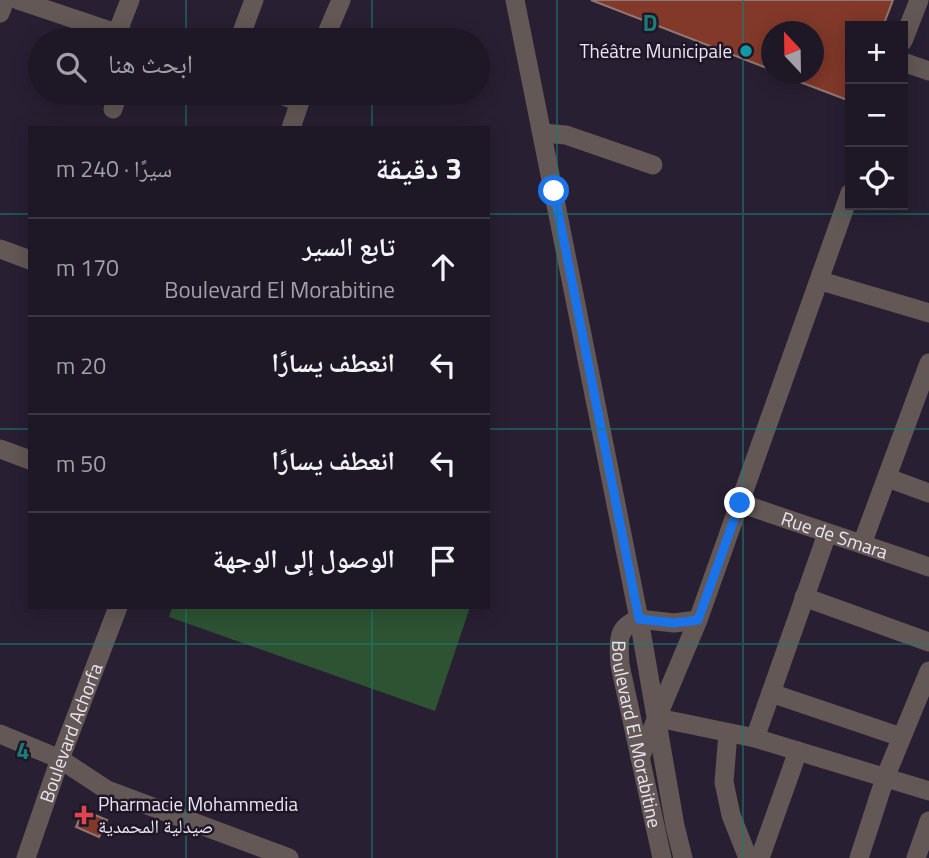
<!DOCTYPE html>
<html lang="ar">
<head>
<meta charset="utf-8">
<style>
  body { margin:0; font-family:"Titillium Web","Noto Naskh Arabic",sans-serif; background:#26212e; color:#f1f3f6; direction:rtl }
  .controls { position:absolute; right:21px; top:21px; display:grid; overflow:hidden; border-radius:0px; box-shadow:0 4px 18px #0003 }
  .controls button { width:63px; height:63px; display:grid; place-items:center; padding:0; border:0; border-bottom:2px solid #3c3743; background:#1e1826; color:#f1f3f6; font:35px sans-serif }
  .compass { position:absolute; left:761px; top:21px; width:63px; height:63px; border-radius:50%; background:#1e1826; box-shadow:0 4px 18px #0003; rotate:338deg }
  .stop { position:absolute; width:21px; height:21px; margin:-16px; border:5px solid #1a73e8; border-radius:50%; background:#fff }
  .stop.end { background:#1a73e8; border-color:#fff; box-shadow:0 2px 7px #0008 }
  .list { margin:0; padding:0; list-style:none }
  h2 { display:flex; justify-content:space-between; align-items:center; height:91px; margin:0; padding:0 28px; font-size:30px }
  h2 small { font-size:23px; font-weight:400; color:#a1a0a7 }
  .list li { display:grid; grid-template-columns:46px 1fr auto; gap:21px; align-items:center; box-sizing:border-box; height:98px; padding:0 28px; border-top:2px solid #3c3743 }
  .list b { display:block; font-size:26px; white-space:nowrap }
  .list p { margin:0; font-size:23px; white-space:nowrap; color:#a1a0a7 }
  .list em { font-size:23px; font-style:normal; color:#a1a0a7 }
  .icon { flex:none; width:38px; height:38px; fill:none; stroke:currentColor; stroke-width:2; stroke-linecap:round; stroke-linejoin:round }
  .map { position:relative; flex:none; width:929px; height:858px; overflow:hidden; direction:ltr }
  .search { position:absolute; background:#1e1826; box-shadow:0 4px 18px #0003; left:28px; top:28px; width:462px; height:77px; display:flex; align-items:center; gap:18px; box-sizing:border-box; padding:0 24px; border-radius:38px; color:#a1a0a7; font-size:26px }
  .panel { position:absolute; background:#1e1826; box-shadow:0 4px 18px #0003; left:28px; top:126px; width:462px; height:483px; border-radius:0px; direction:rtl }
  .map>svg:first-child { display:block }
</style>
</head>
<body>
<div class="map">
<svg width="929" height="858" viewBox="0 0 929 858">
  <rect width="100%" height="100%" fill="#282032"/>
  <path fill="#2d5333" d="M172 607H470L435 711 169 617Z"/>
  <g fill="#82392a" stroke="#917771" stroke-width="2">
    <path d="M591 0H893L883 26H850V101L779 74H814V32H772V70Z"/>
    <path d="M83 810 107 820 99 837 76 827Z"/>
  </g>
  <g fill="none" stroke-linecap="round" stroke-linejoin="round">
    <g stroke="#635855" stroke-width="19">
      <path d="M18 0 137 40"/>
      <path d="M515 0 639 619 675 826 683 858"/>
      <path d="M0 13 5 0"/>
      <path d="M117 33 130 0"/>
      <path d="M239 40 254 0"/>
      <path d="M324 40 341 0"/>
      <path d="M903 41 919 0"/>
      <path d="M903 62 929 71"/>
      <path d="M276 93 299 102"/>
      <path d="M113 109 118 93"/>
      <path d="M291 128 303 93"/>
      <path d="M542 133 566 135 653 165"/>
      <path d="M0 249 30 260"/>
      <path d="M821 281 929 313"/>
      <path d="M0 449 30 460"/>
      <path d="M888 478 929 493"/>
      <path id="s1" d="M740 503C803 525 866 545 929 567"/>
      <path d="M862 544 929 363"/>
      <path d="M804 597 929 642"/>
      <path id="s2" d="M639 619C615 628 619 643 620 665L662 858"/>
      <path d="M639 619 674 623 698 620"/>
      <path d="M771 693 901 737"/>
      <path d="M658 718 755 738 929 791"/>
      <path d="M728 733 724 782 731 815 748 858"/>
      <path d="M0 734 60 759 107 790 289 858"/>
      <path d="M755 738 827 534"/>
      <path d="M640 758 698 620 850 193"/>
      <path id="s3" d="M26 858 60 759 118 607"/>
      <path d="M760 858 798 751"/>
      <path d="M859 858 885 778 929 671"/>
      <path d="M916 858 929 821"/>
    </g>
  </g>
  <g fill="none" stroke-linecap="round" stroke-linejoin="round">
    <path stroke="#1a73e8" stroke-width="9" d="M554 191 639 619 674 623 698 620 740 503"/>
  </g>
  <path fill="none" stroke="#1a7c75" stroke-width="2" stroke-opacity="0.55" d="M186 0V40M372 0V40M557 0V858M743 0V858M186 93V128M372 93V128M0 214H30M488 214H929M0 429H30M488 429H929M186 607V858M372 607V858M0 644H929"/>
  <circle fill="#0f9aa8" stroke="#1f1728" stroke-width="2.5" cx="746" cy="51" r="7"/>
  <path fill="#e0444e" stroke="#1f1728" stroke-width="2.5" d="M80.5 804.5h7v7h7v7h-7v7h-7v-7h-7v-7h7z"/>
  <g text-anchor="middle" stroke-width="5" stroke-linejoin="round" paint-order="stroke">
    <g font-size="19" fill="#ebe5f1" stroke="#1f1728" text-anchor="end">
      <text x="732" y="58">Théâtre Municipale</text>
      <text x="98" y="811" text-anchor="start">Pharmacie Mohammedia<tspan x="98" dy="22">صيدلية المحمدية</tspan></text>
    </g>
    <g font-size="19" fill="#ebe5f1" stroke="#1f1728">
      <text dy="7" stroke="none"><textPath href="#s1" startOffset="100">Rue de Smara</textPath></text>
      <text dy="7" stroke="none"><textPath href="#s3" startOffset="133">Boulevard Achorfa</textPath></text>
      <text dy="7" stroke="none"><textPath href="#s2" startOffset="126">Boulevard El Morabitine</textPath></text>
    </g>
  </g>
  <g font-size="23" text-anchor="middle" font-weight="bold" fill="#1a7c75" stroke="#1f1728" stroke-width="5" stroke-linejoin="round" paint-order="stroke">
    <text x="650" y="31">D</text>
    <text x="23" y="759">4</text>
  </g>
</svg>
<div class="controls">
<button>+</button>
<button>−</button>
<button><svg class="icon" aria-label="locate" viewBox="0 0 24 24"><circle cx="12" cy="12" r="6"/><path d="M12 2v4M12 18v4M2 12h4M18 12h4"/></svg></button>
</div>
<svg class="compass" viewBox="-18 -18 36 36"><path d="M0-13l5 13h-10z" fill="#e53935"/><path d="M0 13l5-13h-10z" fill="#a1a0a7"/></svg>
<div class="stop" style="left:554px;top:191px"></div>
<div class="stop end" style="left:740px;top:503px"></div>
<div class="search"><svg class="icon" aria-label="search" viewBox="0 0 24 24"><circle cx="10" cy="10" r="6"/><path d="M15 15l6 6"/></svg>ابحث هنا</div>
<section class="panel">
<h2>3 دقيقة<small>سيرًا · 240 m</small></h2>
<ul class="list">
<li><svg class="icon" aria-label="ahead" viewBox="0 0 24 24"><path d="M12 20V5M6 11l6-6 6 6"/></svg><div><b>تابع السير</b><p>Boulevard El Morabitine</p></div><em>170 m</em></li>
<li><svg class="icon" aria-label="left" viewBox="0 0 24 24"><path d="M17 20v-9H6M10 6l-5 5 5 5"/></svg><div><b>انعطف يسارًا</b></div><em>20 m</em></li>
<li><svg class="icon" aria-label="left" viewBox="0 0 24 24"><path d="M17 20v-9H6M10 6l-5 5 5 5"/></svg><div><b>انعطف يسارًا</b></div><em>50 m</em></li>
<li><svg class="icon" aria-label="arrive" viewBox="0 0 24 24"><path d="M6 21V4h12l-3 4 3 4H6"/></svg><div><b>الوصول إلى الوجهة</b></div></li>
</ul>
</section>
</div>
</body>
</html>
